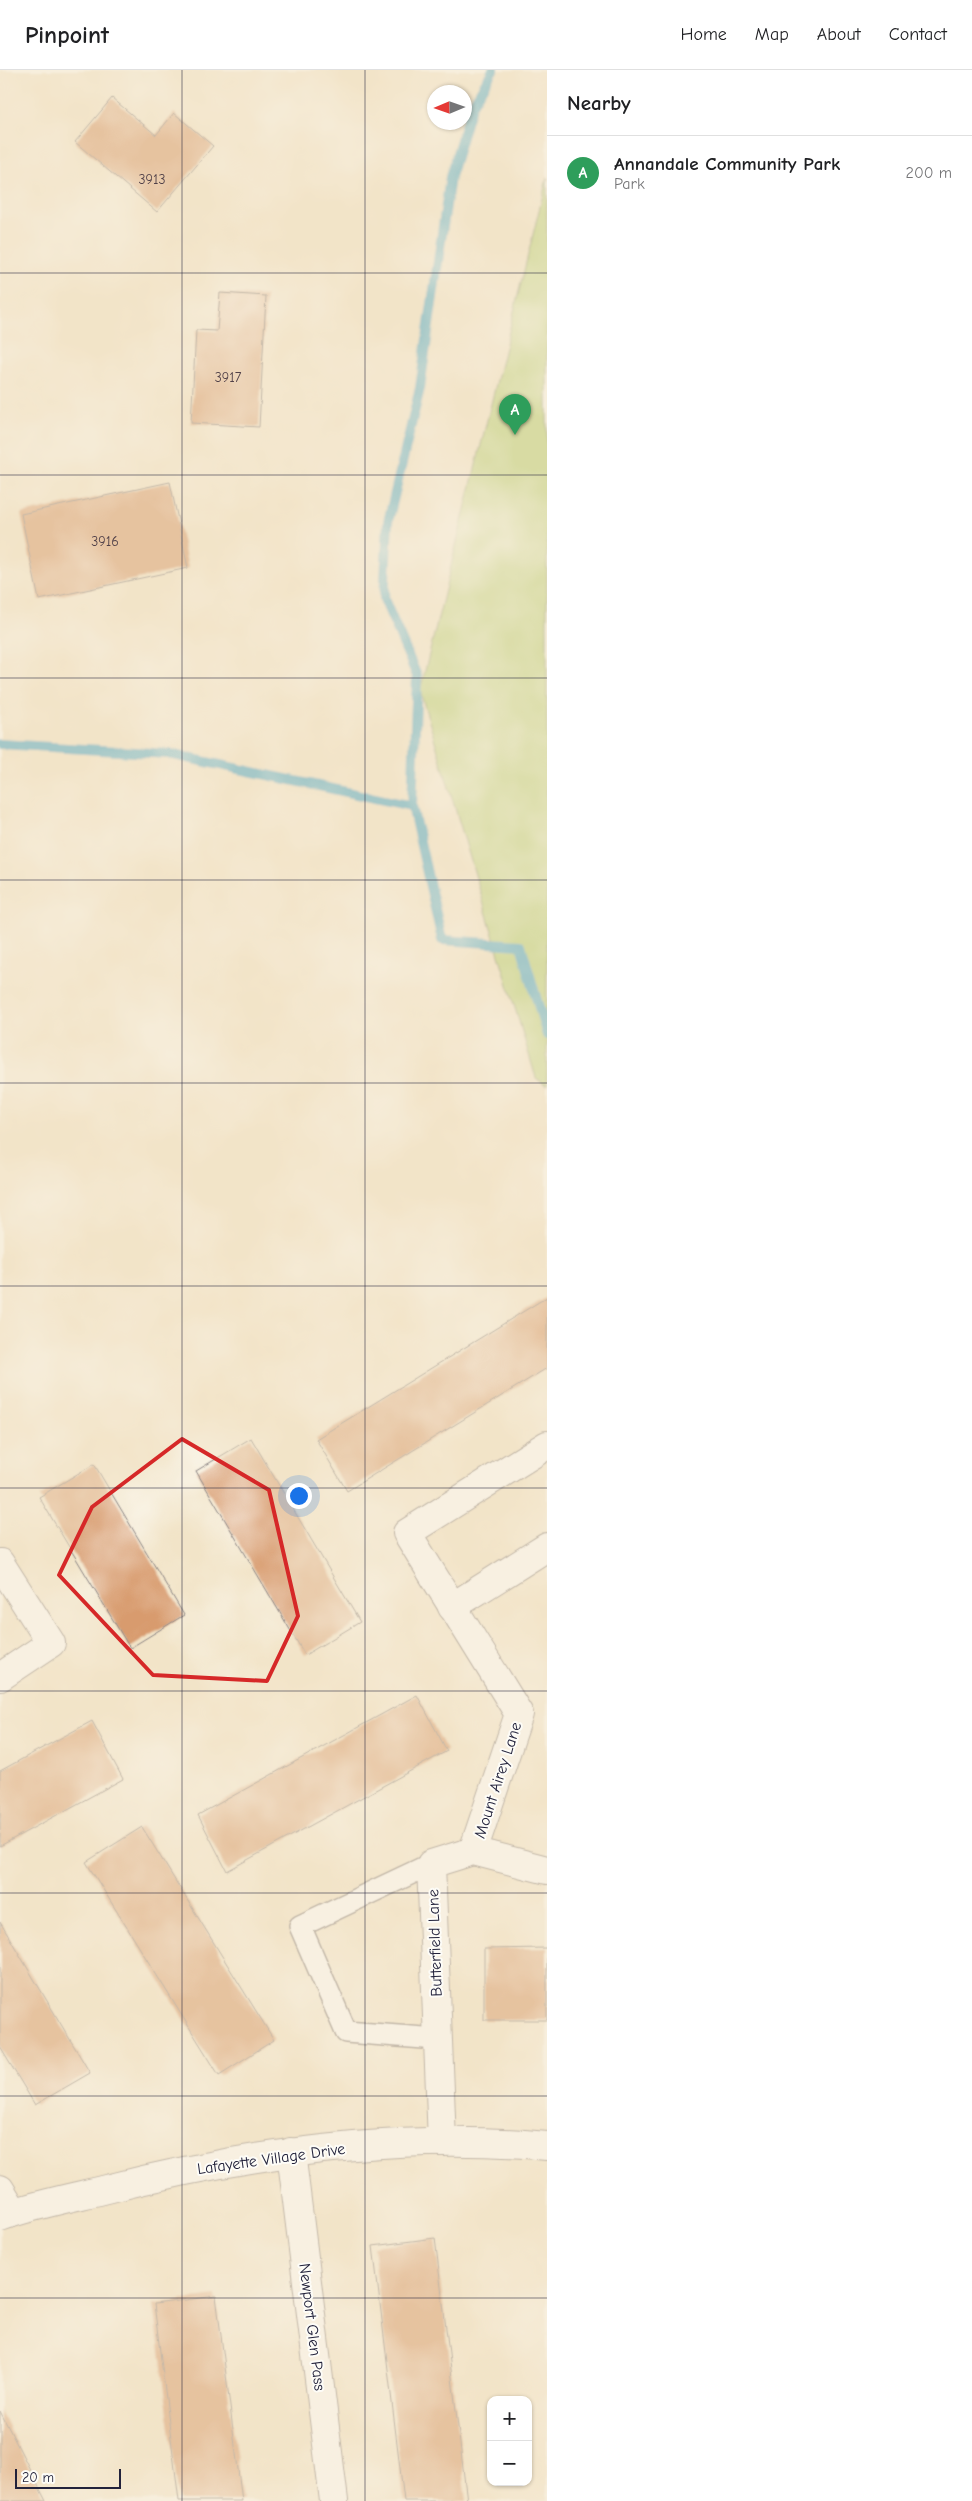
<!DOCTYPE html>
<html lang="en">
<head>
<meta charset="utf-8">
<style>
  body { margin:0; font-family:"Comic Neue",sans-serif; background:#f6f6f6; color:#202124 }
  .controls { position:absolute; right:15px; bottom:15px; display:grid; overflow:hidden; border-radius:10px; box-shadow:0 1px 4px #0004 }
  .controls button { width:45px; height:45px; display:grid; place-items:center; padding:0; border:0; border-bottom:1px solid #e0e0e0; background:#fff; color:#202124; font:25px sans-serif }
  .compass { position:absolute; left:427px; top:15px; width:45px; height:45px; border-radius:50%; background:#fff; box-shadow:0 1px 4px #0004; rotate:268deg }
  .scale { position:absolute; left:15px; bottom:12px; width:106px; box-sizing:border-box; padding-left:5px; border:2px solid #22223b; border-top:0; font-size:14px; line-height:18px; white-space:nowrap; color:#22223b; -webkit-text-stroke:4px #fdfcf7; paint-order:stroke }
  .you { position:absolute; left:298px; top:1425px; width:18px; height:18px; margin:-12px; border:4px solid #fff; border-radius:50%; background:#1a73e8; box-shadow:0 0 0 8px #1a73e833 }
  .badge { display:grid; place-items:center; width:32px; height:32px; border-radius:50%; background:#db2777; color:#fff; font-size:16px; font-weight:700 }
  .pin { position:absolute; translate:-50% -41px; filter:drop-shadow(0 1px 2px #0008) }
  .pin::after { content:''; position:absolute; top:26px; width:18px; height:15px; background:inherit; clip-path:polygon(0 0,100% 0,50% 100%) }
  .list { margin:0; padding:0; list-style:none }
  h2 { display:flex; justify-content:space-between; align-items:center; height:65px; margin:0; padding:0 20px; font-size:21px }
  h2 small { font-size:16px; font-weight:400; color:#757577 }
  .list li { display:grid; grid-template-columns:32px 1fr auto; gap:15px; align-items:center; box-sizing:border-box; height:75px; padding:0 20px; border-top:1px solid #e0e0e0 }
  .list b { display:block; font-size:19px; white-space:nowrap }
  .list p { margin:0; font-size:16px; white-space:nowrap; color:#757577 }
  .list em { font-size:16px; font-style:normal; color:#757577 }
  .map { position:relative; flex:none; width:547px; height:2431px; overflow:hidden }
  header { display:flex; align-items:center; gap:30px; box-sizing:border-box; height:70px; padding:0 25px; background:#fff; border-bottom:1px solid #e0e0e0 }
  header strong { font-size:24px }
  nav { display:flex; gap:28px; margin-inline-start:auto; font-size:18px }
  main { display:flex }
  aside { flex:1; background:#fff }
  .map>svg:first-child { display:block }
</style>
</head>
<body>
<header>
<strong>Pinpoint</strong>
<nav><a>Home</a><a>Map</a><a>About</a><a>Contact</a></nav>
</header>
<main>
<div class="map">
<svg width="547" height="2431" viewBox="0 0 547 2431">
  <rect width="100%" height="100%" fill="#fdfcf7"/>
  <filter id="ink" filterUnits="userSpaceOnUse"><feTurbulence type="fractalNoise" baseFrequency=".02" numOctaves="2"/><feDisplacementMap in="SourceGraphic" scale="10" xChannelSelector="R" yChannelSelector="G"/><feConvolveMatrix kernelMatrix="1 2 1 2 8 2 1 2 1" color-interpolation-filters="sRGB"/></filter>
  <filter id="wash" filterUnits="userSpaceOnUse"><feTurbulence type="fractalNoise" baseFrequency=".0096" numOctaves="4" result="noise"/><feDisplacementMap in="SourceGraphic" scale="20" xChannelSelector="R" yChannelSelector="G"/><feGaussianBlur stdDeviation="1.12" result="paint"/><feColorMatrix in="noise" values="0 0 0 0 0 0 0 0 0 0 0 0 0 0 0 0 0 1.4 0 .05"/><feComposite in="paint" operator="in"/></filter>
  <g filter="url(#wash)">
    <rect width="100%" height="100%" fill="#f2e4c8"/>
    <path fill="#b8d177" stroke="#6d7a59" d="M547 108V1016L536 1008 420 621Z"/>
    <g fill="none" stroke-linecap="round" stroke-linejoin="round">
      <g stroke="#48a7c7" stroke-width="10">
        <path d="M0 674 169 684 412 736 442 870 521 875 547 965"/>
        <path d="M412 736 417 606 384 529 388 452 420 318 450 107 471 36 493 0"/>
      </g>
    </g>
    <g id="blocks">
      <g fill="#d89b6e">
        <path d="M112 28 156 65 174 43 213 76 157 142 75 72Z"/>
        <path d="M220 223 266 226 259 357 191 353 196 260 217 261Z"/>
        <path d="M170 412 188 498 39 530 21 444Z"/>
        <path d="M547 1227V1298L347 1421 316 1369Z"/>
        <path d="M251 1368 360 1552 305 1585 196 1401Z"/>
        <path d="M94 1394 184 1545 130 1578 39 1427Z"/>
        <path d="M417 1625 447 1681 227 1801 198 1745Z"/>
        <path d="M92 1651 123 1709 0 1776V1701Z"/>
        <path d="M142 1757 274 1970 219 2005 86 1792Z"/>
        <path d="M0 1852 90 2003 35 2035 0 1977Z"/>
        <path d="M547 1878V1950H484V1879Z"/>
        <path d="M435 2168 467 2431H404L373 2176Z"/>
        <path d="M216 2226 242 2431H179L154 2234Z"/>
        <path d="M0 2341 46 2431H0Z"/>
      </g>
    </g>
  </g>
  <g filter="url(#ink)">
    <use href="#blocks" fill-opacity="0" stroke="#8a8382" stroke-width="1"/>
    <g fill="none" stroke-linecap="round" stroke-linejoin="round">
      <defs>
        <path id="service" d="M431 1794 300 1856 346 1962 437 1969"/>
        <g id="minor">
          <path d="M0 1493 51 1573 0 1607"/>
          <path d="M452 1537 547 1477"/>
          <path d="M473 1781 519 1644 407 1463 547 1375"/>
          <path d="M442 2072 431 1794 473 1781 547 1800"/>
          <path d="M291 2082 334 2431"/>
          <path d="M0 2119 14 2142"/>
        </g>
        <path id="tertiary" d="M0 2147C33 2135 69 2128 103 2120 247 2083 398 2062 547 2076"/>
      </defs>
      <use href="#service" stroke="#8a8382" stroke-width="24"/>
      <use href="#minor" stroke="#8a8382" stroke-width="30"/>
      <use href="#tertiary" stroke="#8a8382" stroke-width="30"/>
      <use href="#service" stroke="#fff" stroke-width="21"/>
      <use href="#minor" stroke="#fff" stroke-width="28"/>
      <use href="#tertiary" stroke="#fff" stroke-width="28"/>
    </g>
  </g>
  <path d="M0 0H547V2431H0ZM182 1369 269 1420 298 1546 267 1611 153 1605 59 1505 92 1437Z" fill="#f2e4c8" fill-opacity=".55" fill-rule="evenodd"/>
  <path fill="none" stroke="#d62828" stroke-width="4" stroke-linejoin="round" d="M182 1369 269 1420 298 1546 267 1611 153 1605 59 1505 92 1437Z"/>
  <path fill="none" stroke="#22223b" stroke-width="1" stroke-opacity="0.55" d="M182 0V2431M365 0V2431M0 203H547M0 405H547M0 608H547M0 810H547M0 1013H547M0 1216H547M0 1418H547M0 1621H547M0 1823H547M0 2026H547M0 2228H547"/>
  <g text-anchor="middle" stroke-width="4" stroke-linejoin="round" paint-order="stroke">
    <g font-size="14" fill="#504048">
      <text x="152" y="114">3913</text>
      <text x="228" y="312">3917</text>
      <text x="105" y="476">3916</text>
    </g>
    <g font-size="16" fill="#22223b" stroke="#fdfcf7">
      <text transform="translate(497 1710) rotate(-72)" y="6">Mount Airey Lane</text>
      <text transform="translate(434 1873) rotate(-92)" y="6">Butterfield Lane</text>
      <text transform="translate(271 2088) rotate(-8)" y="6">Lafayette Village Drive</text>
      <text transform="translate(313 2257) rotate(83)" y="6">Newport Glen Pass</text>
    </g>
  </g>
</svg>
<div class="controls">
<button>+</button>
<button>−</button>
</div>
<svg class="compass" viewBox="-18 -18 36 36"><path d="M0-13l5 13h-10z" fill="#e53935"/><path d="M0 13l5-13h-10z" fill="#757577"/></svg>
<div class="scale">20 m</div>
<div class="you"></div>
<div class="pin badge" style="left:515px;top:365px;background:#2e9e5b">A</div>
</div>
<aside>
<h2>Nearby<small></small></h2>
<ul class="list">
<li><span class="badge" style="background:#2e9e5b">A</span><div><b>Annandale Community Park</b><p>Park</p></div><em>200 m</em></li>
</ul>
</aside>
</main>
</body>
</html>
